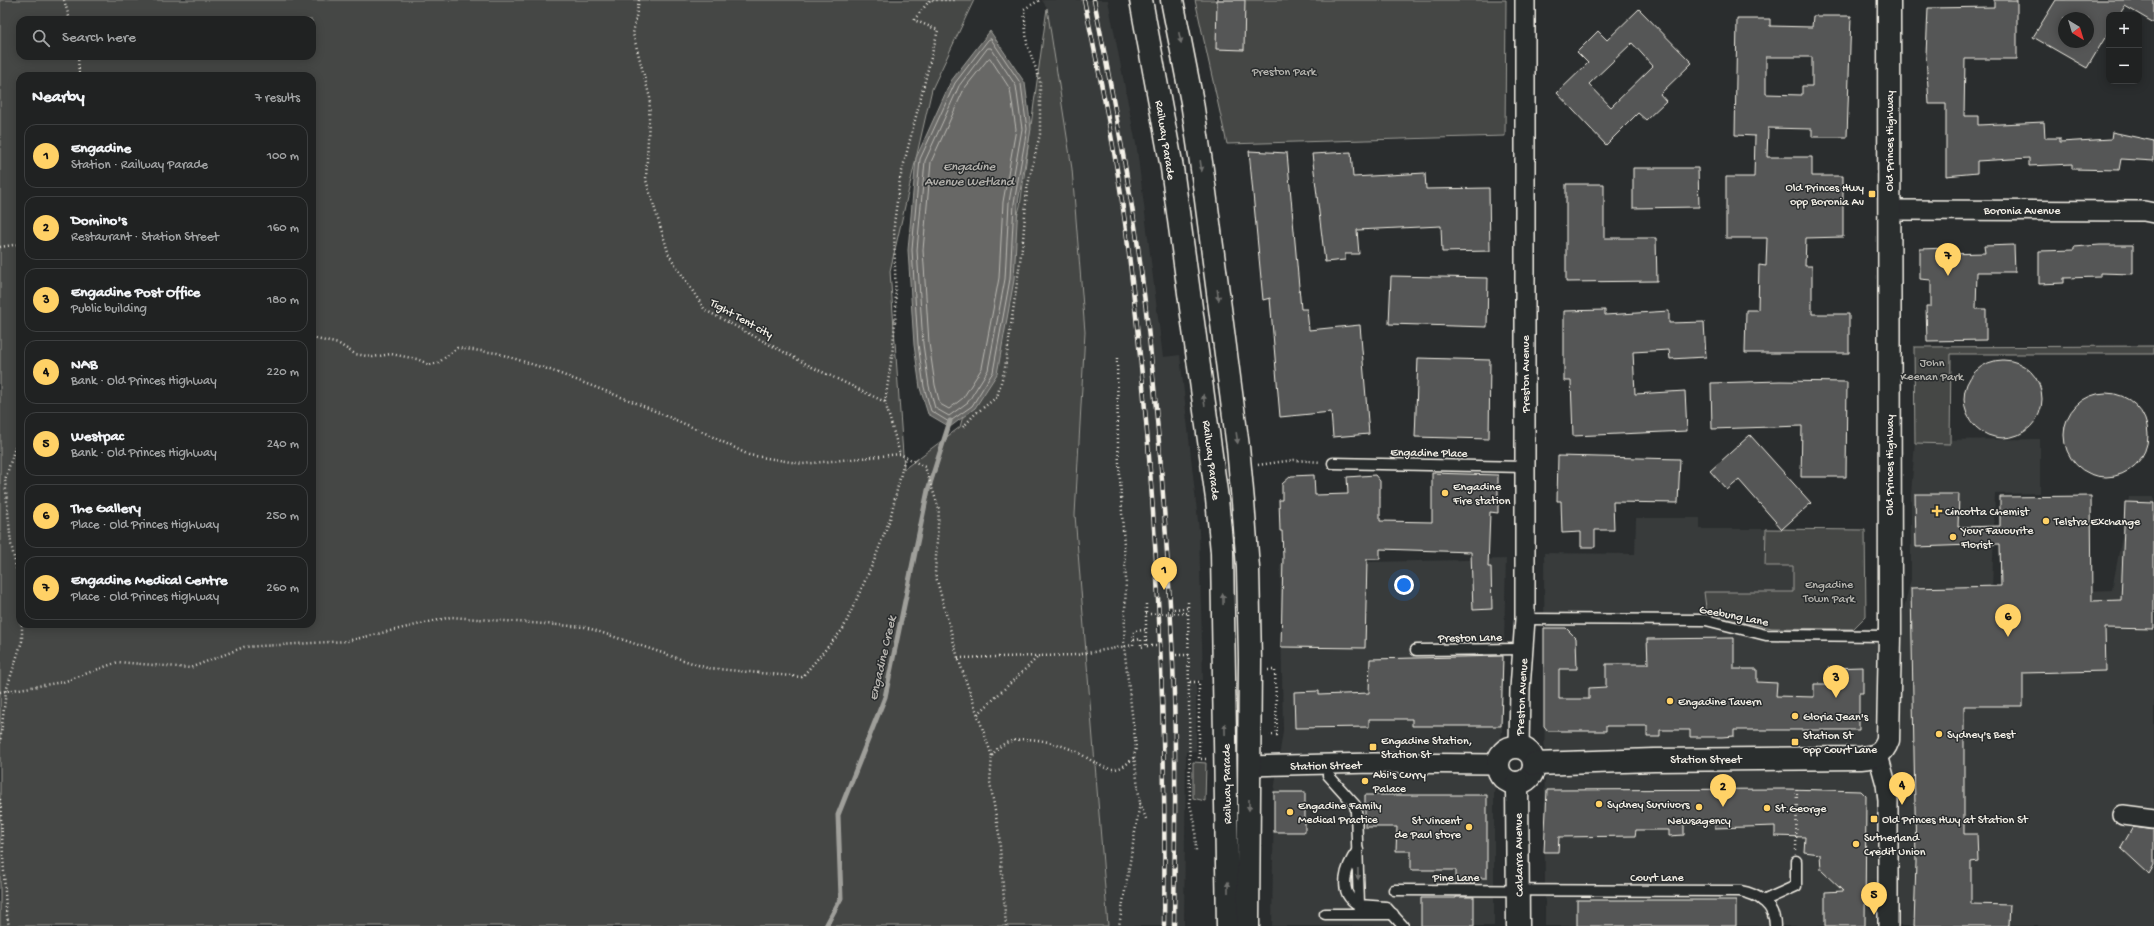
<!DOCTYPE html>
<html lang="en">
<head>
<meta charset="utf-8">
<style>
  body { margin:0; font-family:"Gochi Hand",sans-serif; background:#282a2a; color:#f1f3f6 }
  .controls { position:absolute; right:12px; top:12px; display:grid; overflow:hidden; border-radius:8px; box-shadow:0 2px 10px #0003 }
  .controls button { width:36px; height:36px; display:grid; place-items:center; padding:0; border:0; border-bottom:1px solid #3d3f40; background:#202222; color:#f1f3f6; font:20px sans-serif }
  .compass { position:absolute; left:2058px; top:12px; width:36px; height:36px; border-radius:50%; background:#202222; box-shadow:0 2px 10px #0003; rotate:142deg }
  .you { position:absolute; left:1404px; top:585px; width:14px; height:14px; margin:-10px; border:3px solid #fff; border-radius:50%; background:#1a73e8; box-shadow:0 0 0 6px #1a73e833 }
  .badge { display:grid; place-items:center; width:26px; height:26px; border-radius:50%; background:#ffd166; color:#111; font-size:13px; font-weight:700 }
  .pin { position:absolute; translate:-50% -33px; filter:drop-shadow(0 1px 2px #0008) }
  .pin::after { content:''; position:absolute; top:21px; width:14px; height:12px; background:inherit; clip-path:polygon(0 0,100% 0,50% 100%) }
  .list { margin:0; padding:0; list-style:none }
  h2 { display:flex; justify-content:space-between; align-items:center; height:52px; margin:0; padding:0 16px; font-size:17px }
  h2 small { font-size:13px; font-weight:400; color:#a2a4a5 }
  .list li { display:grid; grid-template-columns:26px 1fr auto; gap:12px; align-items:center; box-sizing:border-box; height:64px; margin:0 8px 8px; padding:0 8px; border:1px solid #3d3f40; border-radius:12px }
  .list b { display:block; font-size:15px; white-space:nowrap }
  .list p { margin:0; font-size:13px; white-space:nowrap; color:#a2a4a5 }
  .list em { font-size:13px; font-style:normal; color:#a2a4a5 }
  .icon { flex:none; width:22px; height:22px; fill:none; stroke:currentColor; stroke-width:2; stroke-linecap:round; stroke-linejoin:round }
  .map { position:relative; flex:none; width:2154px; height:926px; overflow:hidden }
  .search { position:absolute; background:#202222; box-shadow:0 2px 10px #0003; left:16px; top:16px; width:300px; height:44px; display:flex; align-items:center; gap:10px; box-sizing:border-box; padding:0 14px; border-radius:12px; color:#a2a4a5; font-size:15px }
  .panel { position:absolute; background:#202222; box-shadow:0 2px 10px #0003; left:16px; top:72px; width:300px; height:556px; border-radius:12px }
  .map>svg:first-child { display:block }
</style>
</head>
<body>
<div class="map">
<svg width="2154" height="926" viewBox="0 0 2154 926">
  <rect width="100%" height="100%" fill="#2a2d2e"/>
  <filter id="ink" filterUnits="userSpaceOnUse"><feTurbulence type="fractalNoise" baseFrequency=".025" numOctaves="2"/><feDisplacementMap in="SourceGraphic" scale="8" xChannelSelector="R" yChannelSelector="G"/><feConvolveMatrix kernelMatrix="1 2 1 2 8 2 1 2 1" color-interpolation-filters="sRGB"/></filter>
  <g filter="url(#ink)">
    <g fill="#373a3a">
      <path d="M1042 0H1108L1137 149 1163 357 1180 355 1199 530 1203 680H1196V751L1186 752 1184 926H1108L1075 515 1085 332 1072 169 1047 8Z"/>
      <path d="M2040 439V493L1995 494 1992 593 2112 590 2129 497H2154V926H1545L1544 553 1635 554 1636 518H1700V529H1766L1765 565 1793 566V592H1704L1708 615 1772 628H1899L1911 579V495L1915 440Z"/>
      <path d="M1506 559 1502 731 1494 794V926H1272L1274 791 1283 731 1280 564Z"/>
    </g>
    <g fill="#444645" stroke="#9c9c96" fill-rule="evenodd">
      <path d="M0 0H974L932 89 890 271 904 469 960 427 1020 206 1047 8 1072 169 1085 332 1075 515 1108 926H0ZM20 20H312V56H20ZM20 76H312V624H20Z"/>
      <path d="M1195 0H1506L1505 136 1227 144Z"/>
      <path d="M2154 346V354H1951L1950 444 1915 443 1914 347Z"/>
      <path d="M1766 529 1865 530 1866 616 1853 629 1772 628 1707 615 1704 592H1793V566H1765Z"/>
      <path d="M1193 762 1206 763 1205 801 1193 798Z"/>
    </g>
    <path fill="#676866" stroke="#9f9f9a" d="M990 31 1025 83 1031 129 1018 203 1014 280 997 374 975 408 950 427 928 414 920 388 914 345 908 250 916 158 951 81Z"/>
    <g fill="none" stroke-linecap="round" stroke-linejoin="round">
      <g stroke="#bcbab4" stroke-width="1">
        <path d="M991 39 1021 84 1027 129 1014 203 1010 279 993 372 972 406 949 422 931 411 924 387 918 344 912 250 920 159 955 83 988 40Z"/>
        <path d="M988 48H991L1016 86 1022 129 1009 202 1005 279 988 370 968 402 949 416 935 408 929 386 923 344 917 250 925 161 959 86Z"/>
        <path d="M990 58 1010 89 1016 129 1003 202 999 278 982 368 963 398 949 409 940 404 935 385 929 343 923 250 931 162 964 89 988 59Z"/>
      </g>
      <path stroke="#9f9f9a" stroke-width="5" d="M826 926 841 898 838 815 885 697 928 490 950 421"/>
    </g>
    <g fill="#555756" stroke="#f4f1e8" fill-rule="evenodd">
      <path d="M1217 0H1245L1244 50 1216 49Z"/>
      <path d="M1994 0H2017V59H1965L1964 116H1978V125L2044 122 2045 138H2060V142L2111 139 2112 132 2154 141V161L2121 159 2119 170 2072 169V164L2029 166V158L1977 161V173L1946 176V104H1929L1926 55 1928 8 1994 7Z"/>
      <path d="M2056 0H2154V23L2125 6 2119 15H2109V31L2087 68 2033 37ZM2064 18H2088V42H2064Z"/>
      <path d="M1639 9 1692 63 1660 94 1666 101 1646 120 1638 113 1606 145 1557 93 1588 63 1577 52 1598 31 1607 40ZM1632 43 1653 66 1611 107 1589 84Z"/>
      <path d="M1813 16H1851L1847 137H1812V129L1768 128 1767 157H1812V176H1843V237L1806 238 1805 266H1812V314H1849V353H1745L1746 310H1758L1759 265 1766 266 1767 238H1726V177H1754L1755 136 1735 135 1737 19H1770V26L1812 27ZM1766 57H1812V86H1802V95L1766 94Z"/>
      <path d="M1249 151 1287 153 1301 309H1307L1309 330 1360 325 1369 434 1333 437 1331 412 1280 417 1270 298 1263 300Z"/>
      <path d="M1351 152 1353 177 1425 173 1426 189 1489 188 1490 251 1442 252 1441 226 1357 230 1359 254H1345V260L1325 262 1312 154Z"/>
      <path d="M1633 168H1698L1699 207 1633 208Z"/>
      <path d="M1566 184H1604V238H1656L1657 281 1566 282Z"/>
      <path d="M2014 245 2015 272H1977L1976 309H1986V340L1927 341 1926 306H1931V280L1920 279V249L1947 248V254L1985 253 1984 246Z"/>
      <path d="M2100 245H2133V274L2100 273V277L2064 278V283L2039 284V251L2074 250V247Z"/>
      <path d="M1391 276 1488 278 1487 327 1389 324Z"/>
      <path d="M1605 310V315L1669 311V323L1704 322 1706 357 1670 359 1669 350 1633 352 1635 394 1685 391 1687 431 1573 436 1571 381H1564V311Z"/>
      <path d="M1418 358 1490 360 1489 439 1415 437Z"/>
      <circle cx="2003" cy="399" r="39"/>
      <path d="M1780 381 1847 382 1846 477H1801L1802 426 1712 429 1711 383Z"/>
      <circle cx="2106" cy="435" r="42"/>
      <path d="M1750 435 1811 503 1782 529 1739 480 1727 490 1710 471Z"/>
      <path d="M1558 456 1680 459 1678 503 1613 502 1614 530H1595V547H1581V532L1562 533 1561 501H1557Z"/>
      <path d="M1432 473 1498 475V513L1490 512 1488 567H1491L1492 609 1473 610 1471 552 1380 549V559H1367L1365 648 1281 647 1283 557 1282 531H1280L1279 500H1282V484L1291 476 1314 475 1315 495 1348 494 1347 477 1375 475 1380 481V521L1432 522Z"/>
      <path d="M1915 494H1959L1958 527 2000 526V497L2091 496 2092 601 2121 600 2125 502 2154 503V629L2105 628 2106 671 2023 673V706H1964V834H1977L1978 861 1971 862V904L2010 905 2009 926H1914L1916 862 1911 588 2001 586 2000 544 1916 547Z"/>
      <path d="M1544 628H1566L1576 638 1577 669H1559V699H1589V688L1606 687V664H1648L1647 639 1734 638V669H1757V682L1777 683 1776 696 1814 697V684H1828V668L1863 667V693H1859V730H1734V736L1722 737H1690V730H1660V737H1647V726H1606V731H1548L1544 726Z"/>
      <path d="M1503 656 1501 726H1412V719H1369V727L1295 728 1294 692 1319 691V695L1369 693 1370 659Z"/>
      <path d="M1787 789 1861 791 1866 796 1865 926H1825V892L1843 891 1821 870 1820 854 1804 852 1805 837 1775 836V826L1715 828V823L1684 824V835L1669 836V830H1636L1635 836 1559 837 1558 852H1544L1547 790Z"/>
      <rect x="1274" y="792" width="31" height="40"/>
      <path d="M1365 795H1487V878H1475L1474 884H1456V870H1411V851H1396L1397 827H1365Z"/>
      <path d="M2133 827 2154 830V865L2149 874 2121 848Z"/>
      <path d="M1456 897H1474V926H1421V898H1456Z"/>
      <rect x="1577" y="900" width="159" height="26"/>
    </g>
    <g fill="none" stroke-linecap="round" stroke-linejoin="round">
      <defs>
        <g id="service">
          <path d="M1333 463 1525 467"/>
          <path d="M1525 619 1706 620 1766 635 1890 636"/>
          <path d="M1416 650 1524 649"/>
          <path d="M1328 775 1355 805 1356 810 1359 905 1386 907 1403 926"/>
          <path d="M1358 850C1346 866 1336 893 1359 905"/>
          <path d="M1394 890 1740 891C1758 894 1775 905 1775 926"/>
          <path d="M1763 901 1796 886V861"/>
          <path d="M1325 914H1393"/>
        </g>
        <g id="minor">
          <path d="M1889 210 2144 211 2154 213"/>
          <path d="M1519 747 1520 689 1525 619V0"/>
          <path d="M1878 755 1886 784 1888 800V926"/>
          <path d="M1249 766 1374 763 1498 764"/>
          <path d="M2123 815 2154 819"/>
        </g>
        <g id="tertiary">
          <circle cx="1516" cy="765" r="18"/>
          <path d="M1534 764 1654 760 1861 758C1874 757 1883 755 1888 740L1890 636 1889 0"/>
          <path d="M1517 783 1518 926"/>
        </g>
        <g id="trunk">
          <path d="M1141 0 1172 168 1217 499 1222 552 1228 926"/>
          <path d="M1172 0 1192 102 1202 169 1238 447 1243 502 1248 568 1250 660 1248 926"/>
        </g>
      </defs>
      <use href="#service" stroke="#f4f1e8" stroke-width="13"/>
      <use href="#minor" stroke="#f4f1e8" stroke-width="22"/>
      <use href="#tertiary" stroke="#f4f1e8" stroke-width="25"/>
      <use href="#trunk" stroke="#f4f1e8" stroke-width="25"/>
      <g stroke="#f4f1e8" stroke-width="2.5" stroke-dasharray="1 3" stroke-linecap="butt">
        <path d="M64 0 70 20"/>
        <path d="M639 0 633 34 650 98 646 180 669 255 705 310 812 367 885 402 900 454"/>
        <path d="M78 56 79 76"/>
        <path d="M0 247 20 244"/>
        <path d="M312 338 339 344 355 354 373 357 391 354 417 359 430 365 438 363 457 348 497 353 550 370 634 402 701 431 749 455 803 464 900 454 925 467 939 509 935 573 958 658 992 756 990 782 999 834 1006 926"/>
        <path d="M1117 358 1118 446 1126 579 1124 646 1136 748 1134 756 1140 803 1119 926"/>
        <path d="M885 402 892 356 896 311 894 224 900 179 938 30 914 20 930 0H955"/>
        <path d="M963 427 975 414 997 397 1005 368 1023 240 1027 189 1040 134V80L1027 44 1024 9 1040 0"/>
        <path d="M20 431 5 480 11 544 20 585"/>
        <path d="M1258 465 1294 460 1321 462"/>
        <path d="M1188 602 1190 805 1195 824 1196 851"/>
        <path d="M1146 604V646H1147"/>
        <path d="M1174 609 1187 608V606"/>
        <path d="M1134 640 1141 639V647L1146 646"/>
        <path d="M1147 646H1158"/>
        <path d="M1176 655H1189"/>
        <path d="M958 658 1076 655 1133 645 1134 631 1145 630"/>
        <path d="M1268 670H1275L1277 735H1269"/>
        <path d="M1190 682H1199V759H1206"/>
        <path d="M0 692 63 682 118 662 190 668 244 647 347 641 451 617 585 627 707 668 802 677 843 629 874 561 890 519 905 457"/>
        <path d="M978 714 1038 657"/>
        <path d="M0 743 6 691 22 641V624"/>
        <path d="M992 756C1007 728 1054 741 1077 752 1087 757 1099 767 1110 769 1120 770 1128 764 1134 757"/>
        <path d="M0 799 6 910 9 926"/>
        <path d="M1140 803 1146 819"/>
        <path d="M1796 850 1797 787"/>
      </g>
      <use href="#service" stroke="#2a2d2e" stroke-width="10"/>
      <use href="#minor" stroke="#2a2d2e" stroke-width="19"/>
      <use href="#tertiary" stroke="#2a2d2e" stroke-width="22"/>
      <use href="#trunk" stroke="#2a2d2e" stroke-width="22"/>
      <defs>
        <g id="rail">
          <path d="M1084 0C1100 76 1116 153 1126 230 1155 461 1167 693 1164 926"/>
          <path d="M1094 0C1109 75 1123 150 1135 226 1154 356 1164 490 1171 622 1177 723 1175 825 1174 926"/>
        </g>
      </defs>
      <use href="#rail" stroke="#f4f1e8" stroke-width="4.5"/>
      <use href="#rail" stroke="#2a2d2e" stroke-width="3" stroke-dasharray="9" stroke-linecap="butt"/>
      <path stroke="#f4f1e8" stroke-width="2.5" stroke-dasharray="1 3" stroke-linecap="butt" d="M1146 614 1188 613"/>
    </g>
    <defs><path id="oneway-solid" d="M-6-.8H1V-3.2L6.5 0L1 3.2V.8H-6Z"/></defs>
    <g fill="#71726f">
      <use href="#oneway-solid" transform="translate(1180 38) rotate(78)"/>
      <use href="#oneway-solid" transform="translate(1201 166) rotate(82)"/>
      <use href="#oneway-solid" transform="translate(1218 295) rotate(83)"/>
      <use href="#oneway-solid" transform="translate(1204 400) rotate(-98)"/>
      <use href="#oneway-solid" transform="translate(1237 438) rotate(82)"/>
      <use href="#oneway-solid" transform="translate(1223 599) rotate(-91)"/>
      <use href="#oneway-solid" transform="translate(1225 729) rotate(-91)"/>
      <use href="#oneway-solid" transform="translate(1249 805) rotate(90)"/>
      <use href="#oneway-solid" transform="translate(1358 874) rotate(89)"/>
      <use href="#oneway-solid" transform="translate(1228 887) rotate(-90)"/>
    </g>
  </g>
  <g fill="#ffd166" stroke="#2a2d2e" stroke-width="1.5">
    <rect x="1868" y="190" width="8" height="8" rx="2"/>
    <circle cx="1445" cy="493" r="4"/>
    <path d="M1935 505h4v4h4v4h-4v4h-4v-4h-4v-4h4z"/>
    <circle cx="2046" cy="521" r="4"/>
    <circle cx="1953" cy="537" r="4"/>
    <circle cx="1670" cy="701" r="4"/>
    <circle cx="1795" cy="716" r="4"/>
    <circle cx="1939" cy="734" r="4"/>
    <rect x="1791" y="738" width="8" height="8" rx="2"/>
    <rect x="1369" y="743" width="8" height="8" rx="2"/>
    <circle cx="1365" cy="781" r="4"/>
    <circle cx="1599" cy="804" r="4"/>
    <circle cx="1699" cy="807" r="4"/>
    <circle cx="1767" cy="808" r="4"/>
    <circle cx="1290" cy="812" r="4"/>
    <rect x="1870" y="815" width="8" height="8" rx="2"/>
    <circle cx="1469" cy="827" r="4"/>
    <circle cx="1856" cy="844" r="4"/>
  </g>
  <g text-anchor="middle" stroke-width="3" stroke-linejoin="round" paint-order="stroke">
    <g font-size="12" fill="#b6b5af" stroke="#2a2d2e">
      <text x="1284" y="75">Preston Park</text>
      <text x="1932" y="366">John<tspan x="1932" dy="14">Keenan Park</tspan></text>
      <text x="1829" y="588">Engadine<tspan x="1829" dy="14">Town Park</tspan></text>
    </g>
    <g font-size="12" fill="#f4f1e8" stroke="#2a2d2e">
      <text transform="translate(1166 140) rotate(81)" y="4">Railway Parade</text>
      <text transform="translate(1889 141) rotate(-90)" y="4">Old Princes Highway</text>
      <text x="2022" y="214">Boronia Avenue</text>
      <text transform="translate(742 318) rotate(29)" y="4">Tight Tent city</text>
      <text transform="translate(1525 374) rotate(-90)" y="4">Preston Avenue</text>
      <text transform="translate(1429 452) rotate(1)" y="4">Engadine Place</text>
      <text transform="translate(1212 460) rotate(83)" y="4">Railway Parade</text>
      <text transform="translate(1889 465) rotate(-90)" y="4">Old Princes Highway</text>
      <text transform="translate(1734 615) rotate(11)" y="4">Geebung Lane</text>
      <text transform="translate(1470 637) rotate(-1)" y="4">Preston Lane</text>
      <text transform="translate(1521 697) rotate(-87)" y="4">Preston Avenue</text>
      <text x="1706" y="763">Station Street</text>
      <text transform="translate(1326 765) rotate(-1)" y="4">Station Street</text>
      <text transform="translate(1226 784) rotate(-91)" y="4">Railway Parade</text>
      <text transform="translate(1518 855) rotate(-91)" y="4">Caldarra Avenue</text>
      <text x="1456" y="881">Pine Lane</text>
      <text x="1657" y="881">Court Lane</text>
    </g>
    <g font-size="12" fill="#f4f1e8" stroke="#2a2d2e" text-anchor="start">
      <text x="1864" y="191" text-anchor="end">Old Princes Hwy<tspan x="1864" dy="14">opp Boronia Av</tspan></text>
      <text x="1453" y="490">Engadine<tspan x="1453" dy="14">Fire station</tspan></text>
      <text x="1945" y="515">Cincotta Chemist</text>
      <text x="2054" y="525">Telstra Exchange</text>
      <text x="1961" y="534">Your Favourite<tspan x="1961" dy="14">Florist</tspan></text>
      <text x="1678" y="705">Engadine Tavern</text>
      <text x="1803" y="720">Gloria Jean's</text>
      <text x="1947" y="738">Sydney's Best</text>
      <text x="1803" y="739">Station St<tspan x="1803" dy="14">opp Court Lane</tspan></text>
      <text x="1381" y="744">Engadine Station,<tspan x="1381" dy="14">Station St</tspan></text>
      <text x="1373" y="778">Abi's Curry<tspan x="1373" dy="14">Palace</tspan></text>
      <text x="1607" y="808">Sydney Survivors</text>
      <text x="1298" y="809">Engadine Family<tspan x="1298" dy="14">Medical Practice</tspan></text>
      <text x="1775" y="812">St.George</text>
      <text x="1882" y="823">Old Princes Hwy at Station St</text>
      <text x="1461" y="824" text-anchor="end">St Vincent<tspan x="1461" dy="14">de Paul store</tspan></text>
      <text x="1699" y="824" text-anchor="middle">Newsagency</text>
      <text x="1864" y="841">Sutherland<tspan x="1864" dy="14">Credit Union</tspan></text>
    </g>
    <g font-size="13" font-style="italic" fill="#b5b3ae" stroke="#2a2d2e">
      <text x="969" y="170">Engadine<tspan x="969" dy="15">Avenue Wetland</tspan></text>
      <text transform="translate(881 658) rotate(-77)" y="5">Engadine Creek</text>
    </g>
  </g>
</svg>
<div class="controls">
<button>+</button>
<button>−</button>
</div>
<svg class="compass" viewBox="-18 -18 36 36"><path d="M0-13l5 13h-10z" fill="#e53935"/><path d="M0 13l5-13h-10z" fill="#a2a4a5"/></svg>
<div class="you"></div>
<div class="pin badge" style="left:1164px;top:590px">1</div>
<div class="pin badge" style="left:1723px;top:807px">2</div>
<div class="pin badge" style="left:1836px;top:698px">3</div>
<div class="pin badge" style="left:1902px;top:805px">4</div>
<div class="pin badge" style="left:1874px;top:915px">5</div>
<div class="pin badge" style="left:2008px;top:637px">6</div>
<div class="pin badge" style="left:1948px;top:276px">7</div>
<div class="search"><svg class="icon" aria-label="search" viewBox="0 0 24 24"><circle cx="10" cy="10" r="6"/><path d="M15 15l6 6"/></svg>Search here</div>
<section class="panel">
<h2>Nearby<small>7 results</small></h2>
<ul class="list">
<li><span class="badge">1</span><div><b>Engadine</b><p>Station · Railway Parade</p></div><em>100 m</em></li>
<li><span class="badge">2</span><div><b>Domino's</b><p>Restaurant · Station Street</p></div><em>160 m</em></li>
<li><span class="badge">3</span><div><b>Engadine Post Office</b><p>Public building</p></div><em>180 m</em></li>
<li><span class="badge">4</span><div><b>NAB</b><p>Bank · Old Princes Highway</p></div><em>220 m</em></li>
<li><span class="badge">5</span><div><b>Westpac</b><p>Bank · Old Princes Highway</p></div><em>240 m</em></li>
<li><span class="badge">6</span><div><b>The Gallery</b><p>Place · Old Princes Highway</p></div><em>250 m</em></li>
<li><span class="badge">7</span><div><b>Engadine Medical Centre</b><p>Place · Old Princes Highway</p></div><em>260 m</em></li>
</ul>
</section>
</div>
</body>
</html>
